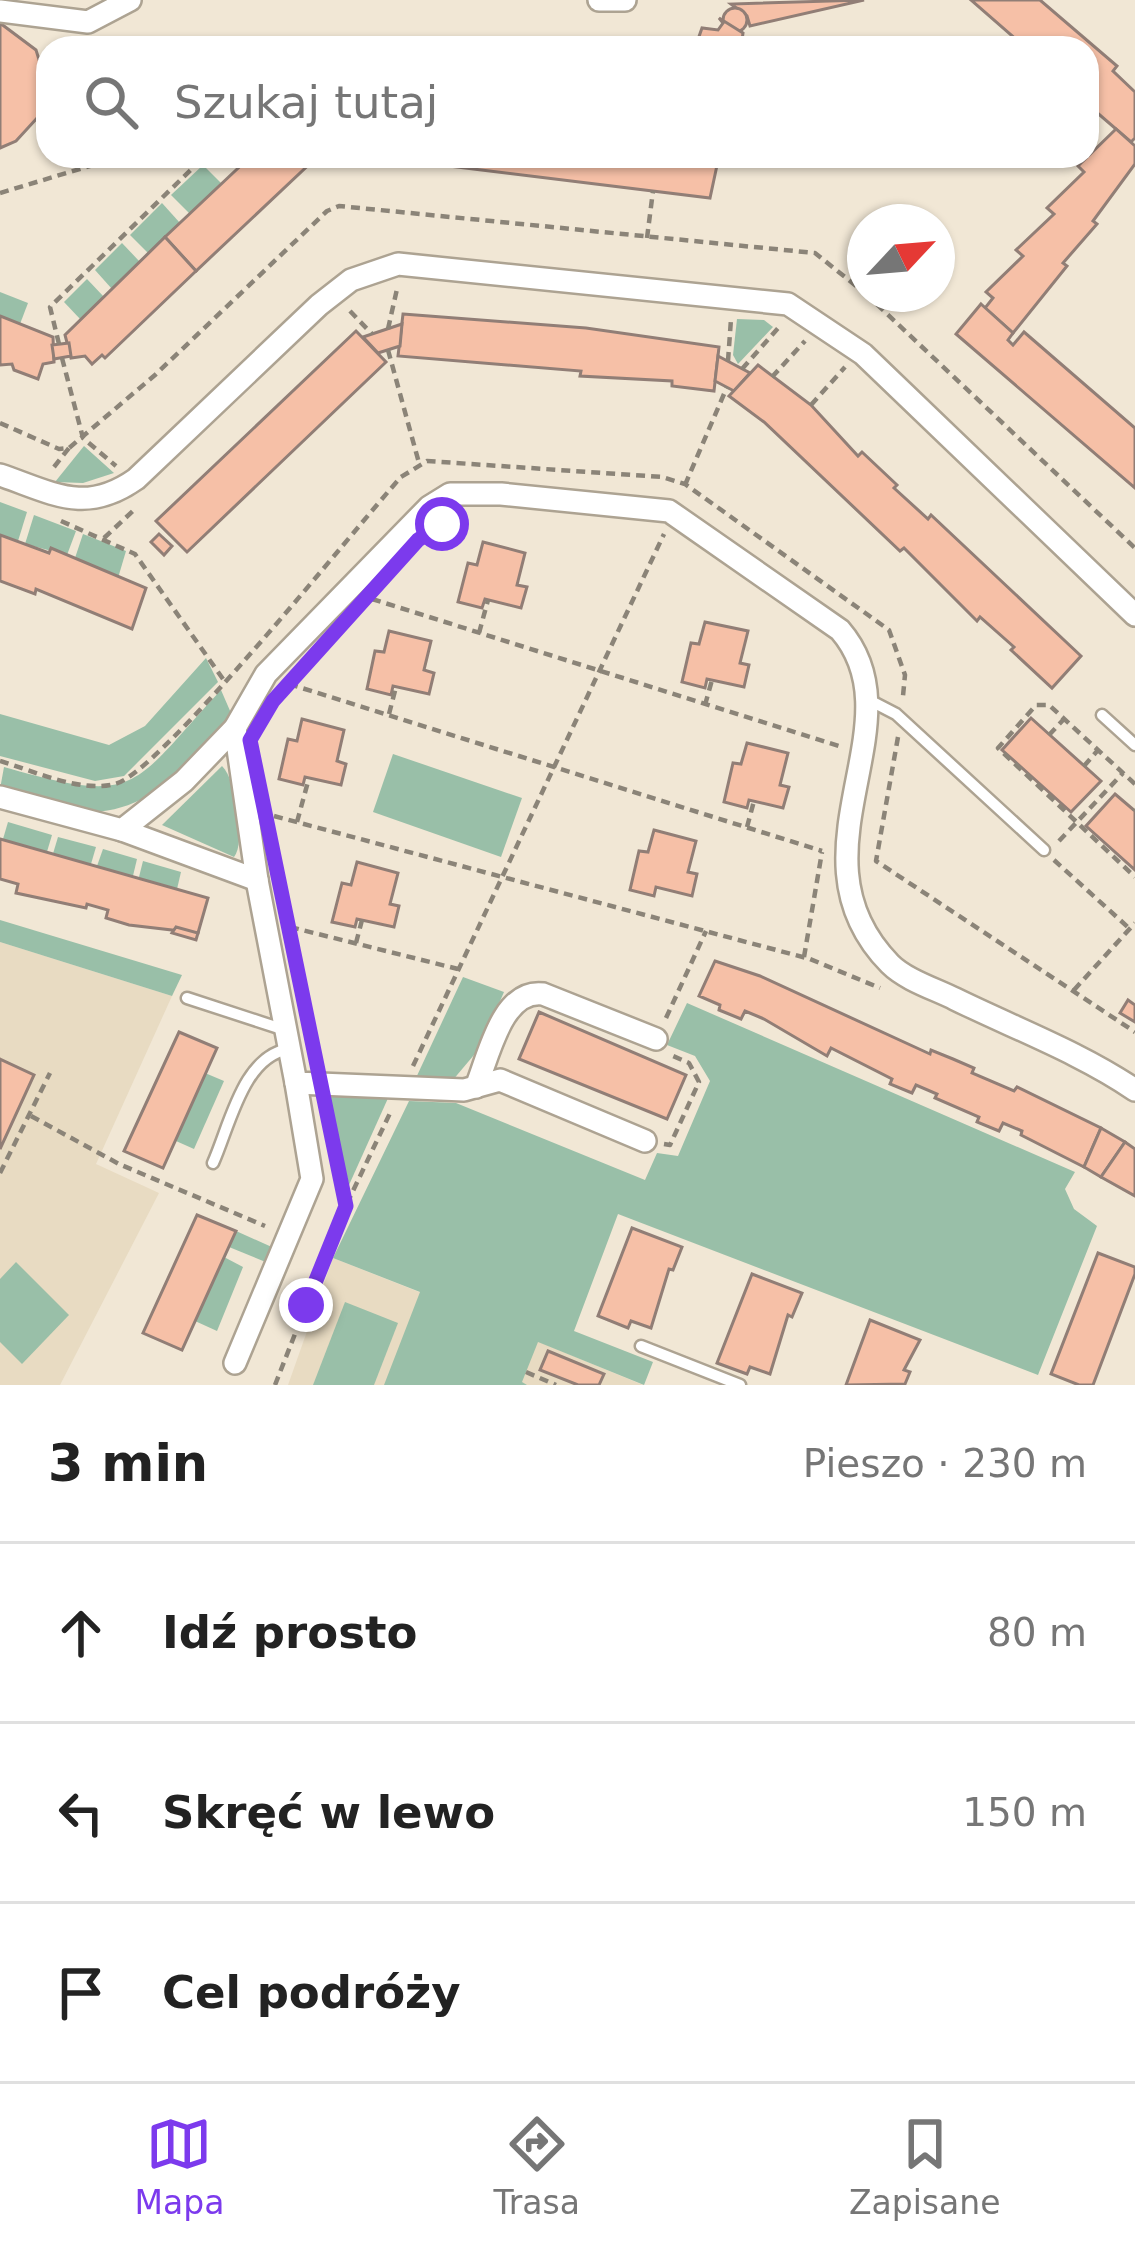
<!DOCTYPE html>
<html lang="pl">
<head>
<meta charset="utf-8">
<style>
  body { margin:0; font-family:"DejaVu Sans",sans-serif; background:#f2f2f2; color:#222 }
  .compass { position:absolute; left:847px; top:204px; width:108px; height:108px; border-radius:50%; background:#fff; box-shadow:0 3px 9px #0004; rotate:64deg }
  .stop { position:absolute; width:36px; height:36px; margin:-27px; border:9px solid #7c3aed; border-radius:50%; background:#fff }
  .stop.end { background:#7c3aed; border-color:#fff; box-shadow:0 3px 12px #0008 }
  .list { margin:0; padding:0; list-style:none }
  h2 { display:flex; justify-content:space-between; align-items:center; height:156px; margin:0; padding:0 48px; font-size:51px }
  h2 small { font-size:39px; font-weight:400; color:#767676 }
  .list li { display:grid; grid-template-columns:78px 1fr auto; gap:36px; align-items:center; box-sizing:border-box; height:180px; padding:0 48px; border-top:3px solid #e0e0e0 }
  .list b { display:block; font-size:45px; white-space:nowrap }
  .list em { font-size:39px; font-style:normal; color:#767676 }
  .icon { flex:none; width:66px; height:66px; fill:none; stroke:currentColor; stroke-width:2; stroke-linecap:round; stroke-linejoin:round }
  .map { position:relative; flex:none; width:1135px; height:1385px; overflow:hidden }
  .search { position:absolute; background:#fff; box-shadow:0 3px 9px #0004; left:36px; right:36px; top:36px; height:132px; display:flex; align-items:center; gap:30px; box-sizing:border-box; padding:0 42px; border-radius:36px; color:#767676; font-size:45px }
  .sheet { height:696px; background:#fff }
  nav { display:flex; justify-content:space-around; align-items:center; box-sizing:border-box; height:168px; border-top:3px solid #e0e0e0; background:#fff; font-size:33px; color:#767676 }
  nav a { display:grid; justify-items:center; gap:6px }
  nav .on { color:#7c3aed }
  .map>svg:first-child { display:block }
</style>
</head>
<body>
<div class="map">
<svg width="1135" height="1385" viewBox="0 0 1135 1385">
  <rect width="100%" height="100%" fill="#f1e7d5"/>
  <g fill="#e8dbc2">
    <path d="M0 942 172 996 96 1164 159 1193 60 1385H0Z"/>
    <path d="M333 1258 419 1292 643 1385H288Z"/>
  </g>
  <g fill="#99bfa8">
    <path d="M203 165 222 184 190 214 171 195Z"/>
    <path d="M162 203 180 223 148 253 130 235Z"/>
    <path d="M122 243 140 262 112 289 95 270Z"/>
    <path d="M87 279 104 297 81 320 64 302Z"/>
    <path d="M0 292 28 303 20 324 0 316Z"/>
    <path d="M737 319 764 320 773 327 738 364 733 355Z"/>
    <path d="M84 446 114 473 83 483 55 482Z"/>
    <path d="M0 502 27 512 18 541 0 535Z"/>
    <path d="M34 515 76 531 67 555 25 544Z"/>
    <path d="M83 534 126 551 118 578 75 558Z"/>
    <path d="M206 658 218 682 124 776 95 781 0 756V714L109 745 145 726Z"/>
    <path d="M221 690 234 720C195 760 153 810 93 812 64 813 28 796 0 789L4 767C140 806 130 788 221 690Z"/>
    <path d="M393 754 522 798 501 857 373 812Z"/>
    <path d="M222 766C237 781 246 842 234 857L162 825Z"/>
    <path d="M8 822 52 835 46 855 3 839Z"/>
    <path d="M58 837 96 847 91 864 52 857Z"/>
    <path d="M103 849 137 859 132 880 97 866Z"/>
    <path d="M143 861 181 872 177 889 138 881Z"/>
    <path d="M0 920 182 975 172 996 0 942Z"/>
    <path d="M463 977 504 992 479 1049 452 1081 415 1080Z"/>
    <path d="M687 1003 1075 1172 1065 1189 1074 1209 1097 1226 1038 1375 618 1214 574 1331 653 1362 644 1385 538 1342 522 1382 527 1385H384L420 1292 333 1258 409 1101 456 1103 645 1180 657 1153 678 1156 710 1081 695 1056 667 1045Z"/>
    <path d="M205 1073 224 1081 194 1149 176 1141Z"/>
    <path d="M328 1095 389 1096 349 1185Z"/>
    <path d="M236 1231 274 1248 268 1263 229 1247Z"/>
    <path d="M224 1257 243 1267 217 1331 195 1321Z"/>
    <path d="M16 1262 69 1315 22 1364 0 1342V1279Z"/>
    <path d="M345 1302 398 1323 374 1385H313Z"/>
  </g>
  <g fill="#f6c0a7" stroke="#917e76" stroke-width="3">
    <path d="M864 0 750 26 747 16 731 4Z"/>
    <path d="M971 0H1040L1117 66 1113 71 1135 92V138L1131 142 1087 104V48H1026Z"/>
    <circle cx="735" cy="20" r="12"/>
    <path d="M719 18 743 33 741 48H695L702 28 718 30 723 23Z"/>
    <path d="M0 23 36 50 47 85 38 117 16 141 0 148Z"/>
    <path d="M1116 129 1135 146V164L1093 221 1097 224 1063 263 1067 266 1013 333 985 308 993 298 986 292 1023 256 1016 250 1054 214 1047 208 1084 172 1078 166Z"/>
    <path d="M251 156H318L196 271 165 237Z"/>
    <path d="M367 156H664L671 162 672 156H719L710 198Z"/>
    <path d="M165 237 196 271 105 358 102 355 92 364 85 356 71 358 65 335Z"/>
    <path d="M981 304 1013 333 1008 340 1013 345 1024 332 1135 428V488L956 334Z"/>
    <path d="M403 314 586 328 719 347 714 391 672 386V381L580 376 581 371 398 356Z"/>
    <path d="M0 316 53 337 54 362 43 364 38 379 14 370 12 364 0 365Z"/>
    <path d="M402 324 400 346 378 353 363 337Z"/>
    <path d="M356 331 386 362 187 552 156 521Z"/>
    <path d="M69 343 71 356 54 359 52 345Z"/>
    <path d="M718 356 750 373 734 391 715 381Z"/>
    <path d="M758 365 811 405 858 456 862 452 897 485 894 488 928 519 931 515 1081 656 1052 688 1011 650 1014 647 980 617 977 621 904 548 900 551 764 422 729 396Z"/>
    <path d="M159 534 172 546 164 555 151 542Z"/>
    <path d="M0 535 49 553 51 548 146 588 132 629 36 589 35 594 0 581Z"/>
    <path d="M483 542 525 553 517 585 527 587 521 608 485 599 482 608 458 602 468 563 477 565Z"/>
    <path d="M705 622 748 631 740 663 749 665 744 687 707 679 705 688 682 682 691 643 699 644Z"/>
    <path d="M389 631 431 641 424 670 434 673 429 694 393 686 391 695 367 689 375 651 384 652Z"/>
    <path d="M1031 718 1101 781 1071 812 1002 750Z"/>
    <path d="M302 719 344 730 337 761 346 764 341 785 305 777 303 785 279 779 288 739 297 741Z"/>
    <path d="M747 743 788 753 780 785 789 787 783 808 749 800 747 808 724 802 733 763 741 764Z"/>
    <path d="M1115 794 1135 811V870L1086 826Z"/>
    <path d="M654 830 696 841 688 872 697 874 692 896 656 887 654 896 630 890 639 851 648 852Z"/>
    <path d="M0 839 208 898 198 933 129 925 106 918 108 910 87 904 86 908 16 893 18 884 0 879Z"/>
    <path d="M357 862 398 873 390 904 399 906 394 927 357 919 355 927 332 922 342 883 351 885Z"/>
    <path d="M176 927 198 933 196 940 172 933Z"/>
    <path d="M715 961 760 976 930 1054 931 1050 953 1059 974 1068 972 1073 1014 1091 1017 1087 1101 1128 1084 1167 1021 1135 1022 1131 1003 1123 999 1131 977 1122 979 1117 935 1098 937 1094 916 1085 912 1093 890 1084 892 1079 831 1048 827 1056 764 1019 745 1011 741 1019 719 1010 720 1005 699 996Z"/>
    <path d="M1128 1000 1135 1005V1022L1120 1013Z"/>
    <path d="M539 1012 686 1075 667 1119 519 1059Z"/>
    <path d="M179 1032 217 1048 163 1168 124 1151Z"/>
    <path d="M0 1059 34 1075 0 1149Z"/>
    <path d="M1101 1128 1125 1142 1101 1177 1084 1167Z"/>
    <path d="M1125 1142 1135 1149V1196L1101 1177Z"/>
    <path d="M197 1215 236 1231 182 1350 143 1333Z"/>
    <path d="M632 1228 682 1247 673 1270 669 1269 651 1328 631 1321 628 1328 598 1316Z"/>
    <path d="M1098 1253 1135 1267V1274L1093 1385H1079L1051 1374Z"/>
    <path d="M752 1274 802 1293 792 1317 788 1315 770 1374 750 1367 747 1374 717 1363Z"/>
    <path d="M870 1320 920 1340 904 1370 910 1372 905 1384 846 1385Z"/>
    <path d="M548 1351 604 1374 599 1385H578L540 1370Z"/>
  </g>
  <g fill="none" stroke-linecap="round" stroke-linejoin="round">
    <defs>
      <g id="lane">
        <path d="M867 699 896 714 1044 850"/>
        <path d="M1102 715 1135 745"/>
        <path d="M187 998 285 1030"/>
        <path d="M213 1163C230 1125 243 1056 289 1049"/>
        <path d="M641 1346 740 1385"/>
      </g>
      <g id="street">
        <path d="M599 0H625"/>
        <path d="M0 11 88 22 130 0"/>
        <path d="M0 475C53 493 85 515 136 479L319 305 351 280 398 264 788 304 863 354 1135 615"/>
        <path d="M235 728 257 880 296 1083 464 1090 500 1080 645 1141"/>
        <path d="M0 797 122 830 184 781 235 728 266 674 429 507 450 494H501L669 511 840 630C921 724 782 854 890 964 906 980 935 989 955 999 1014 1028 1081 1053 1135 1090"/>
        <path d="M122 830 257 880"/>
        <path d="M476 1087C489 1055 502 989 543 994L656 1039"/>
        <path d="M235 1363 312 1179 296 1083"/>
      </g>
    </defs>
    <use href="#lane" stroke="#ada392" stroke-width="15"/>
    <use href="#street" stroke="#ada392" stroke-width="26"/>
    <g stroke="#8b8478" stroke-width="4.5" stroke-dasharray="9 6" stroke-linecap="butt">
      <path d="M0 193 123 156"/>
      <path d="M647 238 653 191"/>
      <path d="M866 294 1135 548"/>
      <path d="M350 311 372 334"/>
      <path d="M388 329 397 289"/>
      <path d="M59 344 50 307 205 156"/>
      <path d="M388 350 419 463"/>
      <path d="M62 358 83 438 116 466"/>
      <path d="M728 361 731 319"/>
      <path d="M742 369 780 326"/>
      <path d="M772 377 805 341"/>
      <path d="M811 405 845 367"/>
      <path d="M0 423 59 449 69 448 155 375 327 211 339 206 815 253 865 293"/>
      <path d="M54 467 69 448"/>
      <path d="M685 485 727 387"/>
      <path d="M61 521 135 554 223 679"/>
      <path d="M104 538 135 509"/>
      <path d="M372 599 839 746"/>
      <path d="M479 633 488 600"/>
      <path d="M289 684 822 851"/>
      <path d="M705 705 712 680"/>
      <path d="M389 714 396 687"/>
      <path d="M1049 735 1064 719"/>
      <path d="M898 737 876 861 1135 1032"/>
      <path d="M0 761C34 771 80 793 115 784 159 774 356 527 401 477L427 461 662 477 685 484 889 630 905 675 903 696"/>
      <path d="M1084 766 1098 750"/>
      <path d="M1135 784 1049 705H1036L998 748 1135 877"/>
      <path d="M1134 811 1135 809"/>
      <path d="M274 816 810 959 880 988"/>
      <path d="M297 822 309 778"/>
      <path d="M747 827 754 801"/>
      <path d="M1059 841 1123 773"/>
      <path d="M1054 860 1130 929"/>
      <path d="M290 927 458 969"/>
      <path d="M356 943 362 920"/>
      <path d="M804 957 822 852"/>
      <path d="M1074 990 1135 923"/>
      <path d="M666 1018 706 931"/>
      <path d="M413 1066 664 534"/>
      <path d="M31 1116 119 1164 265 1226"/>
      <path d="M664 1144 670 1145 699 1082 689 1063 673 1056"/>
      <path d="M334 1153 346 1206"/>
      <path d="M0 1173 50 1073"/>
      <path d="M526 1372 556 1385"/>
      <path d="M275 1385 342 1214 392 1109"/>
    </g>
    <use href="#lane" stroke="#fff" stroke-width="10"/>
    <use href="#street" stroke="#fff" stroke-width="21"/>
  </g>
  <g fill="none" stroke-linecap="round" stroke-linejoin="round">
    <path stroke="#7c3aed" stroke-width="15" d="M306 1305 346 1206 250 740 273 701 418 540 442 524"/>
  </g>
</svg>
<svg class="compass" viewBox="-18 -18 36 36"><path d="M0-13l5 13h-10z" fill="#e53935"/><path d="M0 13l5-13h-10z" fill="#767676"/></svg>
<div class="stop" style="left:442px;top:524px"></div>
<div class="stop end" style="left:306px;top:1305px"></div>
<div class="search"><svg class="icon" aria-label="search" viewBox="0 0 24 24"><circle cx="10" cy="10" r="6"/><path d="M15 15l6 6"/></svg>Szukaj tutaj</div>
</div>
<section class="sheet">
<h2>3 min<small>Pieszo · 230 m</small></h2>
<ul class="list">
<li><svg class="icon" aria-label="ahead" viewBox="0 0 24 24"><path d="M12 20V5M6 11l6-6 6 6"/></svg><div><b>Idź prosto</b></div><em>80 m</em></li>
<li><svg class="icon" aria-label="left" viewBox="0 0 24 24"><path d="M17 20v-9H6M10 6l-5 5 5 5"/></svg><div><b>Skręć w lewo</b></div><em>150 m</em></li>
<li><svg class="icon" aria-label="arrive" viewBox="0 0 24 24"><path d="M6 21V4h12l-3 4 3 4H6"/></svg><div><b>Cel podróży</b></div></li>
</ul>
</section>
<nav>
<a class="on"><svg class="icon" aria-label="map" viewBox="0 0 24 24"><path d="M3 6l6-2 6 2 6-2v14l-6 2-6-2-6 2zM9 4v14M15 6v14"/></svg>Mapa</a>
<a><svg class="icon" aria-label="directions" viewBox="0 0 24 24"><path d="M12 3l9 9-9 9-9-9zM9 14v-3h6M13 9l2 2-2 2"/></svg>Trasa</a>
<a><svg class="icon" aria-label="saved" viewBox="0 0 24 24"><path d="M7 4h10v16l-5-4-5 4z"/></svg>Zapisane</a>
</nav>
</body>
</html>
